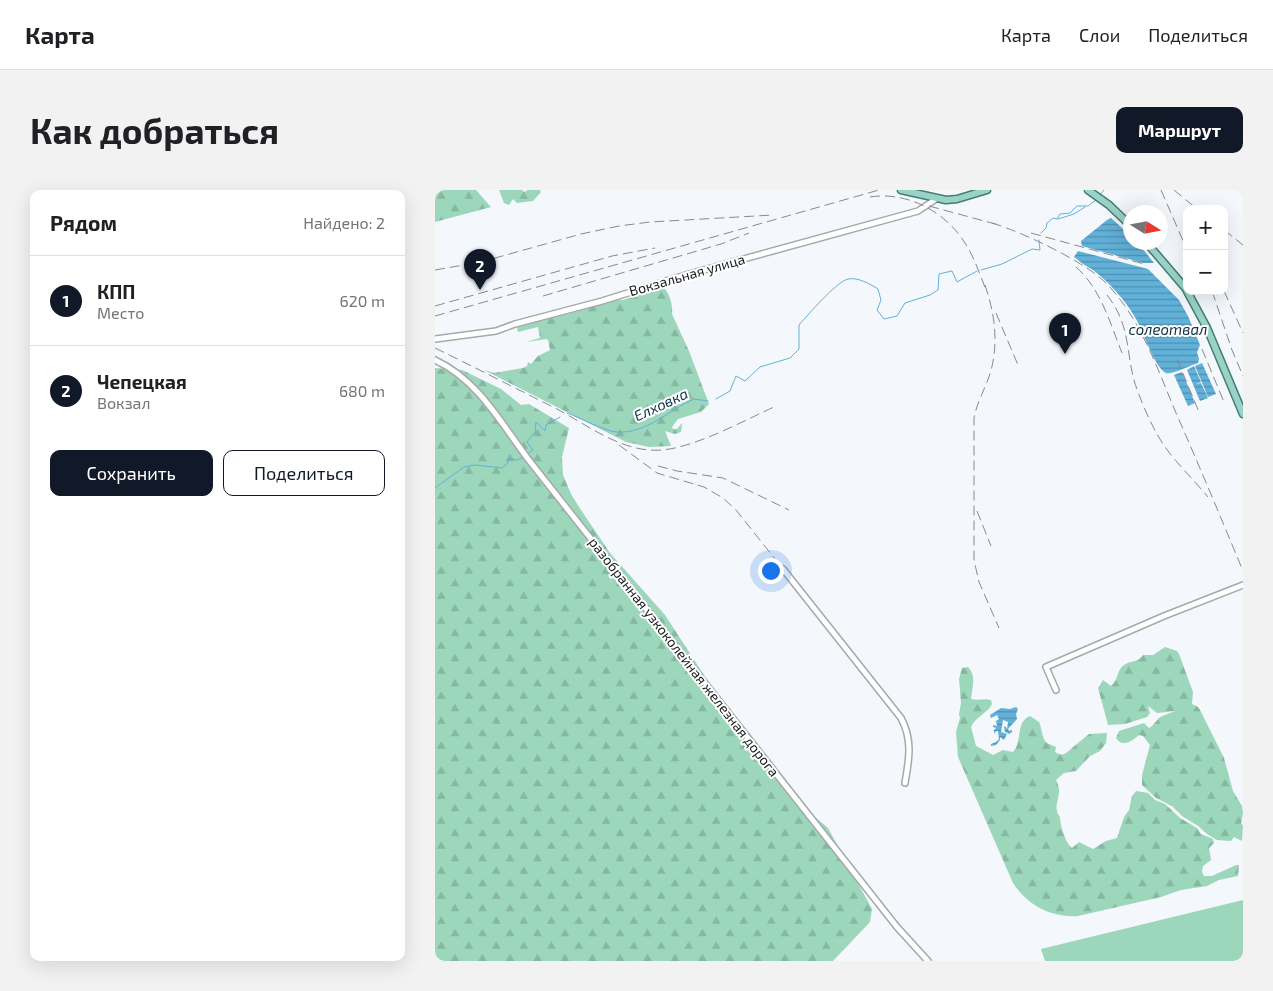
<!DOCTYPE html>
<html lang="ru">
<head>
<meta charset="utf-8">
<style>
  body { margin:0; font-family:"Exo 2",sans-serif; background:#f2f2f2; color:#202124 }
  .controls { position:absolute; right:15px; top:15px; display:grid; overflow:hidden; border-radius:10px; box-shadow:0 5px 20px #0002 }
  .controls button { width:45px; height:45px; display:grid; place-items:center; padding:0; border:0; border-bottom:1px solid #e0e0e0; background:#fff; color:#202124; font:25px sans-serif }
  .compass { position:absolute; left:688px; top:15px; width:45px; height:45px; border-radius:50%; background:#fff; box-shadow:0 5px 20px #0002; rotate:101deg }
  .you { position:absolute; left:335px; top:380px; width:18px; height:18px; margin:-12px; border:4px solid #fff; border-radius:50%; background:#1a73e8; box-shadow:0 0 0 8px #1a73e833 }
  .badge { display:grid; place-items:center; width:32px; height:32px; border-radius:50%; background:#111827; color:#fff; font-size:16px; font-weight:700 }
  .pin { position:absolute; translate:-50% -41px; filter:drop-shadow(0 1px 2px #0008) }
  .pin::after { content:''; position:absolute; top:26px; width:18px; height:15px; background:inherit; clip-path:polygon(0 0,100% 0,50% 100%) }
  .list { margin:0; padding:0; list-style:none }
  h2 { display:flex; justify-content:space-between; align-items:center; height:65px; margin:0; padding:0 20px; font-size:21px }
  h2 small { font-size:16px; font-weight:400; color:#757577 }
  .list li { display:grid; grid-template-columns:32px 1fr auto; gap:15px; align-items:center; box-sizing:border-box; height:90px; padding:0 20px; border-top:1px solid #e0e0e0 }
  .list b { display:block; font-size:19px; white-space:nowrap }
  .list p { margin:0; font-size:16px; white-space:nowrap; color:#757577 }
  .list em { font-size:16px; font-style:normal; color:#757577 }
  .actions { display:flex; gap:10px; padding:15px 20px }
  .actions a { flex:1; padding:11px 0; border:1px solid #111827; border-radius:10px; text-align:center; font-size:18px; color:#111827 }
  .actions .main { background:#111827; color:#fff }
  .map { position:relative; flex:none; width:808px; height:771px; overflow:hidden; border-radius:10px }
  header { display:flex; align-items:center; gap:30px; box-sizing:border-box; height:70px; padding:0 25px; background:#fff; border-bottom:1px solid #e0e0e0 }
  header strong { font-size:24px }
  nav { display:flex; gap:28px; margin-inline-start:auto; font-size:18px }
  .intro { display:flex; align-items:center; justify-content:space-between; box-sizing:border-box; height:120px; padding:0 30px }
  h1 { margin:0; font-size:35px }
  .button { padding:12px 22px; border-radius:10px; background:#111827; color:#fff; font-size:18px; font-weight:700 }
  main { display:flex; gap:30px; padding:0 30px }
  aside { flex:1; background:#fff; border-radius:10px; box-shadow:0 5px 20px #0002 }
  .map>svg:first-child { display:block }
</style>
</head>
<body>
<header>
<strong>Карта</strong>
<nav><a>Карта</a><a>Слои</a><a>Поделиться</a></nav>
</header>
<div class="intro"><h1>Как добраться</h1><a class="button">Маршрут</a></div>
<main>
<aside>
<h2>Рядом<small>Найдено: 2</small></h2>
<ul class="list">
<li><span class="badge">1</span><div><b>КПП</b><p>Место</p></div><em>620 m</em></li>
<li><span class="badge">2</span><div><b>Чепецкая</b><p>Вокзал</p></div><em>680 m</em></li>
</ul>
<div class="actions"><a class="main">Сохранить</a><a>Поделиться</a></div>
</aside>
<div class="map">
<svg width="808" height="771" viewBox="0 0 808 771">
  <defs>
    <pattern id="forest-firs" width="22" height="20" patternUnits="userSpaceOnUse" patternTransform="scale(1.25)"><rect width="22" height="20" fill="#9cd6bb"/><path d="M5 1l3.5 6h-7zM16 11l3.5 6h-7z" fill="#86b7a0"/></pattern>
    <pattern id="water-rules" width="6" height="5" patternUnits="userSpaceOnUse" patternTransform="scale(1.25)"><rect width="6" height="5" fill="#61b1d9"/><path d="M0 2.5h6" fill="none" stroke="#4f8faf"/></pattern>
  </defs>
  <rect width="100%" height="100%" fill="#f4f7fb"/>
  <path fill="#9cd6bb" d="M808 710V771H610L606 759Z"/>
  <g fill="url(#forest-firs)">
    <path d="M0 0H41L56 17 0 32Z"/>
    <path d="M64 0H87L89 2 93 0H105L106 2 98 11 82 13 78 9 74 15 69 13Z"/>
    <path d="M226 97H228C235 103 238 116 237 124L254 161 274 214 266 222 243 229 237 237 238 239H242L247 233 246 242 240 244 230 241 236 256 214 257 191 252 49 180 59 183 88 178 92 176 93 172 96 174 103 166 115 160 113 150 112 149 91 152 105 148 103 137 83 142 82 137 98 131 133 124 180 110H188Z"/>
    <path d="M0 178 27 180 66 199 86 215 94 214 134 238 127 267 128 285 136 304 144 317 175 363 230 425 271 488 319 549 380 627 393 638 437 719 435 732 398 771H0Z"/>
    <path d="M730 457 742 461 744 464 758 502 757 514 763 517 765 520 789 568 798 601 807 616 808 623 806 634 808 635 807 651 799 647 796 651 782 650 772 644 763 636 747 626 737 616 721 608 707 595V585L715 555 708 546 704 545C697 551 688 558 681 548L684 541 709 533 714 538 717 536 725 527 740 521 722 523 713 516 715 523 712 527 690 534 673 535 672 531 663 498 668 490 676 496C683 491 682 479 689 475 696 470 703 473 708 465H718Z"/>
    <path d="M533 477C542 487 537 497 536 509 544 511 550 508 556 510L557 514C553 523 540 527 536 537L541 556 558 565 568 560 578 562C588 551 580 532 595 526L604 532C607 538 607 552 614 554 616 555 619 556 621 557L620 562C624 564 627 566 631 563L654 544 672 543 671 553 665 561 655 566 641 581 629 583 621 590C630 607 615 615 625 627 625 635 631 654 637 658L644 652 658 659 671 651 682 648 689 627 694 620 697 606 701 601 713 603 720 610 730 614 745 628 762 638 766 644 778 649 779 653 774 658 776 670 768 676 767 682 769 686H777L801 675H804L803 686 784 690 772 696 746 700 726 707 643 726C616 728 592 715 578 693L523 567 521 542 525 528 524 524 526 513 524 489 527 478Z"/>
  </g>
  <g fill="url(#water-rules)">
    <path d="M676 28 695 45 696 52 703 53 719 73H708L647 56 646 51 672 30Z"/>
    <path d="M643 61 713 79 744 110 753 126 765 155 762 162 764 169 763 173C757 175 736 185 731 183 720 178 708 141 701 129 691 111 675 93 658 80 651 76 645 72 639 67Z"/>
    <path d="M767 173 781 204 773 207 760 176Z"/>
    <path d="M759 176 766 192 761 194 766 193 773 208 765 211 752 180Z"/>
    <path d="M747 182 760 213 753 216 739 185Z"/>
    <path d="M581 517 583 519 581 524 582 529 573 539 574 541 577 540V542L574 544 570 542 569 537 570 536 572 539 573 532 568 530 566 542 572 544 569 550 565 547V550L561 555 556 556V554L561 552 564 549 563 541H561L559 544V540L561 538 558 537V535L562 536 561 531 564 529 562 525 556 528 555 525 566 518 575 519Z"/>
  </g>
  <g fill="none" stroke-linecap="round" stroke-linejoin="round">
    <g stroke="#61b1d9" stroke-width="1">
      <path d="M664 6 669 0"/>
      <path d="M623 29 639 24 650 17"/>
      <path d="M606 43 611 38 612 33 618 28 622 29 625 24 635 23 642 16H653L662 9"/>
      <path d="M546 80 567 74 597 59 605 60 604 50"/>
      <path d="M281 209 295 201 301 186 310 191 325 177 355 168 364 159V135C373 125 401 92 413 89 423 87 435 94 443 99L446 110 442 120 449 129 462 126 470 113 495 105 503 100 504 84 517 81 522 92 542 81"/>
      <path d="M132 223C144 227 171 242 182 242 211 244 234 220 259 209L273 211"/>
      <path d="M92 264 98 260 92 252 100 242 101 232 110 241 111 235 125 227"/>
      <path d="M0 298 29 277 40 275 67 278 73 273V268L82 270 89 267"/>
    </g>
    <defs>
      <g id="minor">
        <path d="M0 149 61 141 80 134 167 111 254 84 483 21 501 9"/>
        <path d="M0 170C43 190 66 233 93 269L462 737 493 771"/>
        <path d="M348 379 466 528C478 550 474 570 470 593"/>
        <path d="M621 500 611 477 729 426 808 395"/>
      </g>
      <g id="major">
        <path d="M466 0 511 10 522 9 552 0"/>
        <path d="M653 0 674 15 696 36"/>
        <path d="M711 52 752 100"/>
        <path d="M752 101 772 138 808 224"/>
      </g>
    </defs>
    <use href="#minor" stroke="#a6a9ac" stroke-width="8"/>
    <use href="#major" stroke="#427e74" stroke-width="9"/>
    <use href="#minor" stroke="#fff" stroke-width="5"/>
    <use href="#major" stroke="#9ad2c8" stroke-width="6"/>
    <g stroke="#888a8d" stroke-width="1" stroke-dasharray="10 5" stroke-linecap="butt">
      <path d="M726 0 752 60"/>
      <path d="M739 0 762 19"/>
      <path d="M435 7C472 1 511 22 530 53 540 68 545 86 552 102"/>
      <path d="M494 16 564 35"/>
      <path d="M557 33C587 42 649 71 671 93 706 129 722 178 741 223 764 275 786 328 808 381"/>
      <path d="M789 40 808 55"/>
      <path d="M596 43 709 74"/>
      <path d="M641 77C666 99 675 133 687 163"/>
      <path d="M0 80 46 72 146 44 184 36 215 32 338 25"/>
      <path d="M550 95C560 124 564 154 555 184 550 199 542 212 539 228V370L544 392 564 438"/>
      <path d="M777 101 797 160 808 186"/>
      <path d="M789 101 808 143"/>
      <path d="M672 105C699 140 689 167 703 202 710 221 719 241 730 257 743 275 759 290 773 307"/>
      <path d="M108 106 286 54 314 43"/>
      <path d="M0 116 177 66 220 58"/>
      <path d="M561 123 583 175"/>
      <path d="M0 126 444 0"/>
      <path d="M0 158C41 178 82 199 122 219 154 236 188 263 226 260 259 258 308 231 339 217"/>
      <path d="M767 159 789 212"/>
      <path d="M742 169 764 222"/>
      <path d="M184 255 222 283 269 297 288 308 301 320 348 379"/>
      <path d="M223 276 242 281 288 288 354 320"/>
      <path d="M542 321 556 356"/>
    </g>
  </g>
  <g text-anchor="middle" stroke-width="4" stroke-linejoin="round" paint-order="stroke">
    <g font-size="14" fill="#1a1b1c" stroke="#fff">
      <text transform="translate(252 85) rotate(-16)" y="5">Вокзальная улица</text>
      <text transform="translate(249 467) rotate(52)" y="5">разобранная узкоколейная железная дорога</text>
    </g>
    <g font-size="15" font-style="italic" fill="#103445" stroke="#fff">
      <text x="733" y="145">солеотвал</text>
      <text transform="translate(226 215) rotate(-25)" y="5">Елховка</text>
    </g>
  </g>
</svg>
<div class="controls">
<button>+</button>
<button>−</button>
</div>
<svg class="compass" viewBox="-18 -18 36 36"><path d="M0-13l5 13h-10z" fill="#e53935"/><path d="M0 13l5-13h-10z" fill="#757577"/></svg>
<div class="you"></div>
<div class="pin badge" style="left:630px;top:164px">1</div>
<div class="pin badge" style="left:45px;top:100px">2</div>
</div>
</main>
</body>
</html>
